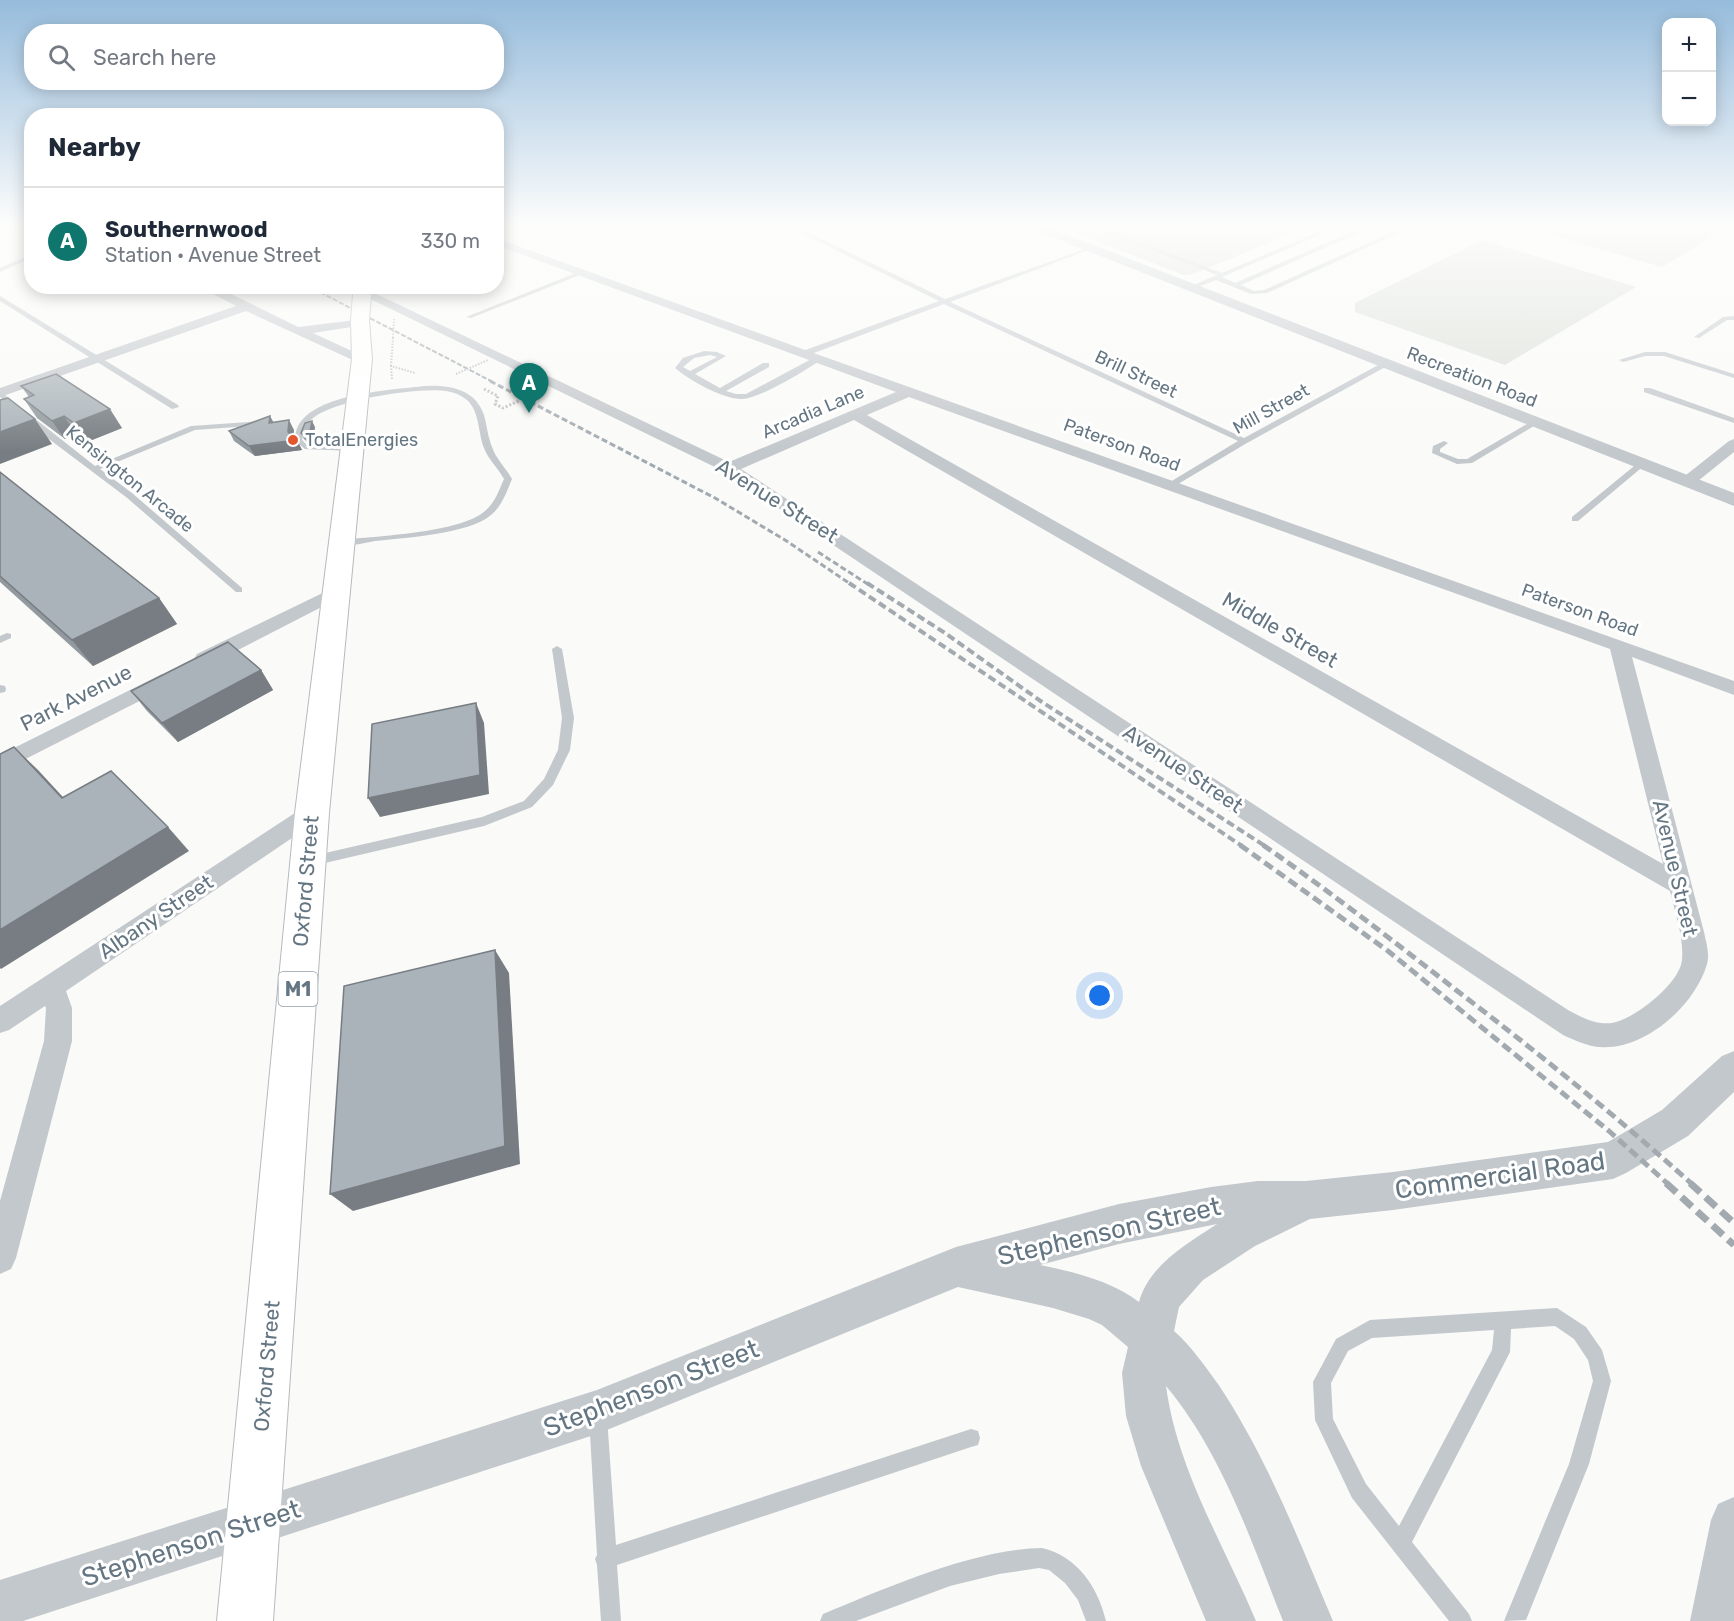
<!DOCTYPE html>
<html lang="en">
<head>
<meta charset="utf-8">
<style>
  body { margin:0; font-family:Rubik,sans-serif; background:#f6f6f7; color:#1f2937 }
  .controls { position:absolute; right:18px; top:18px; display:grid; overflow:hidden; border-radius:12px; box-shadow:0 3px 15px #0003 }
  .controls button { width:54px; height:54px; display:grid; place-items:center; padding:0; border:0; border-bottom:2px solid #e0e1e3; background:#fff; color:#1f2937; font:30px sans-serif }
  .you { position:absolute; left:1100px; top:996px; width:21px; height:21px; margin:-15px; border:4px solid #fff; border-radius:50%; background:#1a73e8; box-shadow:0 0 0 9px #1a73e833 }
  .badge { display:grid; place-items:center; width:39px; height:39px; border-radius:50%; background:#0f766e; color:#fff; font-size:20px; font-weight:700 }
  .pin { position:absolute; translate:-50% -50px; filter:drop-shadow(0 2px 3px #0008) }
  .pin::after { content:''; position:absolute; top:32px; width:21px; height:18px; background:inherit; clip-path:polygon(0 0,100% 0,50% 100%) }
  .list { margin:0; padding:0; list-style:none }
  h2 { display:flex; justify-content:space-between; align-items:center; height:78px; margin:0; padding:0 24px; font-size:26px }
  h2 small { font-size:20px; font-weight:400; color:#747a83 }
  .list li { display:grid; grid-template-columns:39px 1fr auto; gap:18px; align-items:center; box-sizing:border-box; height:108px; padding:0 24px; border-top:2px solid #e0e1e3 }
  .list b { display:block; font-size:22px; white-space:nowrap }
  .list p { margin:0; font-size:20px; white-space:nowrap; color:#747a83 }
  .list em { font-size:20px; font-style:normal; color:#747a83 }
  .icon { flex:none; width:33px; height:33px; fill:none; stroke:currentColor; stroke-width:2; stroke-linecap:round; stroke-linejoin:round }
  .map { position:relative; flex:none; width:1734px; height:1621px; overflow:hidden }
  .search { position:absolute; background:#fff; box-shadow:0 3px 15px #0003; left:24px; top:24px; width:480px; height:66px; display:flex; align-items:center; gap:15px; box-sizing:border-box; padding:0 21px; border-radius:24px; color:#747a83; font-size:22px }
  .panel { position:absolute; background:#fff; box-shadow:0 3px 15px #0003; left:24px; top:108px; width:480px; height:186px; border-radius:24px }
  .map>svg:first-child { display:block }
</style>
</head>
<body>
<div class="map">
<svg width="1734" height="1621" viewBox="0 0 1734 1621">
  <rect width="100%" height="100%" fill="#fafaf8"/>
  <g fill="#dadfd7">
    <path d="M1055 225H1313L1193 274 1184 275Z"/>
    <path d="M1516 225H1678L1716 235 1662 267Z"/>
    <path d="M1482 240 1636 287 1505 365 1355 312V303Z"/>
  </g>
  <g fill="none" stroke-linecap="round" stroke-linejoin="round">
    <defs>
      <path id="primary" d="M360 314 367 316 369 320 372 359 329 813 273 1621H217L295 813 352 359 351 320 353 316Z"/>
    </defs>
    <use href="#primary" stroke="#b5babe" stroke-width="2"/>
    <g stroke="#bbbfc2" stroke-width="2" stroke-dasharray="1.5 1.5" stroke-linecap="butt">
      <path d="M391 366 393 338"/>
      <path d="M392 379 391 366 415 373"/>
    </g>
    <path stroke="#bbbfc2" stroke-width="3" stroke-dasharray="2 2" stroke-linecap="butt" d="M484 389 498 396 495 404 503 408 519 401"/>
    <g fill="#c3c8cc" fill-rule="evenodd">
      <path d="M785 225H793L945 299 1091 247V249L950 302 1244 438 1382 363 1389 365 1247 443 1173 487 1170 486V482L1238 441 944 304 806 356H800V352L939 301Z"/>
      <path d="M1085 225H1094L1222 273 1334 225H1343L1222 277 1235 283 1367 225H1376L1241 285 1254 291 1264 290 1408 225H1417L1267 293 1251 294 1216 280 1193 289H1189V287L1217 275Z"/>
      <path d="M32 254V258L0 272V268Z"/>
      <path d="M583 270 585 273 471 318 466 317Z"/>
      <path d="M0 296 178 405 179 407 172 409 0 301Z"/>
      <path d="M1734 316V320H1727L1699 338 1694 337 1723 317Z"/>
      <path d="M704 351 717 352 726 356 695 374 720 388 763 363H769V367L726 391 736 394H746L815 357 822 359C809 369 758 399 743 399 724 400 689 380 675 368L683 358ZM710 355 717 357 690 371 683 367 694 358Z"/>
      <path d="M1645 352H1665L1734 374V378L1664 356H1645L1623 362 1619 360Z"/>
      <path d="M425 386C450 385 475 389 484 415 487 426 488 437 492 447 496 459 506 468 512 479 507 491 502 506 491 515 469 534 404 538 375 541 363 543 349 547 338 545L336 543 341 540C376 536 460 533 485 511 495 503 499 490 504 479 498 468 488 459 484 448 478 433 480 412 467 400 461 395 454 392 446 391 419 387 332 400 312 419 306 425 304 432 302 440L307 445 351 447 355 449 354 451 305 449 294 440C295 436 296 430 298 426 316 393 392 390 425 386Z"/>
      <path d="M1644 388H1650L1734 418V423L1644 392Z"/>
      <path d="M0 391 95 466 191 426 264 421V425H261L195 430 100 469 132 493 242 588V592H236L126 497 41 433 0 397Z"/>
      <path d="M1532 421 1539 423 1472 463 1457 464 1432 453 1433 446 1444 441 1448 443 1440 449V452L1458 459H1467Z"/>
      <path d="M1639 462 1646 464 1578 521H1572V517Z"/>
      <path d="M7 633 11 634V638L0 643V636Z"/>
      <path d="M557 646 562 649 574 718 570 750 553 785 532 807 484 826 312 866 308 865 306 861 308 857 312 856 482 817 524 801 544 779 558 750 562 718 552 649Z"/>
      <path d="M0 685 5 686 6 689 5 692 0 693Z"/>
      <path d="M1557 1308 1586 1327 1602 1350 1611 1381 1589 1464 1526 1620 1504 1621 1569 1464 1593 1381 1588 1360 1574 1339 1555 1326 1511 1329 1510 1352 1507 1358 1412 1542 1469 1614 1472 1621H1449L1352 1498 1315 1420 1313 1382 1336 1339 1370 1320ZM1494 1330 1492 1350 1399 1526 1366 1484 1333 1419 1331 1383 1348 1351 1372 1338Z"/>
      <path d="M598 1408 605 1410 607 1417 616 1545 971 1429 978 1431 980 1438 978 1445 971 1447 617 1565 621 1621H601L597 1565 595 1559 597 1555 589 1417 591 1410Z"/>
      <path d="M1042 1548C1077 1556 1098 1587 1106 1621H1086L1078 1600 1065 1583 1049 1570 1039 1568 999 1574 950 1586 856 1621H820L823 1614C886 1588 974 1549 1042 1548Z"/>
    </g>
    <g fill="#c3c8cc" fill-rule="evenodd">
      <path d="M496 238 808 351 1734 681V695L1632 657 1704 932C1706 942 1710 954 1707 964 1695 1006 1644 1051 1599 1047 1587 1046 1574 1040 1563 1035L723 471 356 292 358 289H366L729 462 896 392 496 245ZM909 397 1610 649 1663 864 867 415ZM854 420 1670 891C1675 913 1684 937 1682 960 1680 983 1635 1019 1612 1023 1596 1025 1583 1018 1568 1010L741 469Z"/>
      <path d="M198 286H215L298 327 364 319 366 322 364 325 313 333 369 359 367 362H357L246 311 0 397V388L236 306Z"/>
      <path d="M1734 439V452L1693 485H1681L1679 482 1681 479 1729 441Z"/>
      <path d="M335 587 341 589 344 593 341 597 211 664 204 665 197 664 194 659 197 654Z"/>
      <path d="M162 674 169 676 172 681 169 686 0 772V755Z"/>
      <path d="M312 804 320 807 323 813 320 819 66 991 72 1008V1041L16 1258 11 1269 0 1274V1201L44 1041 46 1008 45 1006 9 1030 0 1033V1006L304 807Z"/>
    </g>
    <g fill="#c3c8cc" fill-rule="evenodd">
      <path d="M1022 225H1042L1734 493V506Z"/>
      <path d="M1734 1051V1092L1688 1136 1626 1173 1613 1179 1393 1210 1310 1219 1255 1246 1203 1280 1179 1307 1174 1331C1191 1346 1205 1366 1218 1384 1267 1457 1299 1541 1333 1621H1283C1251 1541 1222 1453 1166 1386 1177 1469 1224 1545 1256 1621H1206L1141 1466 1126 1416 1122 1373 1128 1347 1102 1325 1089 1319 1053 1308 958 1287 597 1434 23 1621H0V1580L597 1390 956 1247 1119 1204 1211 1187 1258 1181H1306L1393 1172 1608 1142 1662 1110 1722 1056ZM1217 1224C1187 1244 1149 1265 1139 1302 1112 1281 1074 1272 1040 1265L1119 1244Z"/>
      <path d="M1734 1497V1621H1690L1711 1520 1718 1504Z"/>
    </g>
    <use href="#primary" fill="#fff" fill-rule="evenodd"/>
    <path stroke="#a2aab0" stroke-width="2" stroke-dasharray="5 2" stroke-linecap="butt" d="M308 286 493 382"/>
    <g stroke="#a2aab0" stroke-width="3" stroke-dasharray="6 3" stroke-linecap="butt">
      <path d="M490 381 715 498 785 540 852 585"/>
      <path d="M818 552 869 585"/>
    </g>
    <g stroke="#a2aab0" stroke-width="4" stroke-dasharray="8 4" stroke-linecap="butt">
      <path d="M849 583 1242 846"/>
      <path d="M867 583 945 633 1042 702 1265 846"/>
    </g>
    <g stroke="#a2aab0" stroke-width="5" stroke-dasharray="10 5" stroke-linecap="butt">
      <path d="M1240 845 1388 951 1609 1131 1668 1184"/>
      <path d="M1263 845C1329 891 1392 940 1456 990 1537 1052 1616 1116 1692 1184"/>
    </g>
    <g stroke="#a2aab0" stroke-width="7" stroke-dasharray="14 7" stroke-linecap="butt">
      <path d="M1666 1183 1734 1245"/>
      <path d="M1690 1183 1734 1223"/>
    </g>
    <defs>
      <path id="primary-bridge" d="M360 320 362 295"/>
    </defs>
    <use href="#primary-bridge" stroke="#b5babe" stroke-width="20" stroke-linecap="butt"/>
    <g stroke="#bbbfc2" stroke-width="2" stroke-dasharray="1.5 1.5" stroke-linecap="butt">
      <path d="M393 338 394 319"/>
      <path d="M456 374 488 360"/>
    </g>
    <use href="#primary-bridge" stroke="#fff" stroke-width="18"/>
  </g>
  <g fill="#929a9f">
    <path d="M21 386 122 428 87 442 77 435 65 439 37 418 24 399 29 397Z"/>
    <path d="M274 422 294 430 293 436 297 440 302 450 255 456 234 441 229 431Z"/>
    <path d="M315 427 312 443H308L304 439 301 433Z"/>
    <path d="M0 472 159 598 177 624 93 666 0 582Z"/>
    <path d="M261 670 273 690 178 742 147 711 131 691Z"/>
  </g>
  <g fill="#777d82">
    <path d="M110 409 122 428 87 442 74 423Z"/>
    <path d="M64 416 77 435 65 439 52 421Z"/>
    <path d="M270 416 275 425 269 423Z"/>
    <path d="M35 419 52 444 0 464V432Z"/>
    <path d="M289 420 294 430 293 440H297L302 450 255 456 249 446 288 432Z"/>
    <path d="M312 421 315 427 312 443 309 437Z"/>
    <path d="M159 598 177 624 93 666 72 640Z"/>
    <path d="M261 670 273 690 178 742 162 723Z"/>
    <path d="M476 703 484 723 489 794 380 817 368 798Z"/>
    <path d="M14 747 38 770 86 822 62 798Z"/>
    <path d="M168 827 189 851 1 969 0 968V930Z"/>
    <path d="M495 950 509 973 520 1164 353 1211 330 1194Z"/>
  </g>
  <g fill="#aab3b9" stroke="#777d82" stroke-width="1.5">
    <path d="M56 374 110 409 74 423 64 416 52 421 24 399 34 395 21 386Z"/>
    <path d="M8 398 35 419 0 432V400Z"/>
    <path d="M270 416 269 423 289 420 288 432 297 440 249 446 229 431Z"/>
    <path d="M312 421 309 437H305L301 433 305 423Z"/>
    <path d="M0 472 159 598 72 640 0 576Z"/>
    <path d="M228 642 261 670 162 723 131 691Z"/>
    <path d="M476 703 480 775 368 798 372 724Z"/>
    <path d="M14 747 62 798 111 771 168 827 0 930V754Z"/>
    <path d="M495 950 505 1146 330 1194 344 986Z"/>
  </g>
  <linearGradient id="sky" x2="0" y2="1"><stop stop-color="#96bcdc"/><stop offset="0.5" stop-color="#fdfdfc"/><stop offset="1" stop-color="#fdfdfc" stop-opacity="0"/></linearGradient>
  <rect width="1734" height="452" fill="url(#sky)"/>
  <circle fill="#e4572e" stroke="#fff" stroke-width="2" cx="293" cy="440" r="6"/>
  <g text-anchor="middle" stroke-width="6" stroke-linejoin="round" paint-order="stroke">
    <g font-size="18" fill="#657683" stroke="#fff">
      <text transform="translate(1136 374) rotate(25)" y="6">Brill Street</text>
      <text transform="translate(1472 377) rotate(21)" y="6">Recreation Road</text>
      <text transform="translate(1271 409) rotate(-29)" y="6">Mill Street</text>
      <text transform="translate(813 412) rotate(-23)" y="6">Arcadia Lane</text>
      <text transform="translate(1122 445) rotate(20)" y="6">Paterson Road</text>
      <text transform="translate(130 479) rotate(39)" y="6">Kensington Arcade</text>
      <text transform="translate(1580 610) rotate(20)" y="6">Paterson Road</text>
    </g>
    <g font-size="18" fill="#657683" stroke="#fff" text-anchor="start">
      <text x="305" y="446">TotalEnergies</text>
    </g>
    <rect fill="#fff" stroke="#939fa8" stroke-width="1.5" x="278.5" y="972" width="39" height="34" rx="4.5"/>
    <g font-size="20" font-weight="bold" fill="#657683">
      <text x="298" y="996">M1</text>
    </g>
    <g font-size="21" fill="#657683" stroke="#fff">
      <text transform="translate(777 501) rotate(32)" y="7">Avenue Street</text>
      <text transform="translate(1280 630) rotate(30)" y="7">Middle Street</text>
      <text transform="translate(76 698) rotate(-27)" y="7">Park Avenue</text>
      <text transform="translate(1183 769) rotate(34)" y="7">Avenue Street</text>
      <text transform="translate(1675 868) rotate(77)" y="7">Avenue Street</text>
      <text transform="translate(306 881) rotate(-85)" y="7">Oxford Street</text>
      <text transform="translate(156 917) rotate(-34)" y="7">Albany Street</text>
      <text transform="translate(267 1366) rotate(-85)" y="7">Oxford Street</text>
    </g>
    <g font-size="26" fill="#657683" stroke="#fff">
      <text transform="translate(1500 1175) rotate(-8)" y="9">Commercial Road</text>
      <text transform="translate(1109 1231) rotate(-13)" y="9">Stephenson Street</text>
      <text transform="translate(651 1388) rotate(-21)" y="9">Stephenson Street</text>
      <text transform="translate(191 1543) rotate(-18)" y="9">Stephenson Street</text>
    </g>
  </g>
</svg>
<div class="controls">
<button>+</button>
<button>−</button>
</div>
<div class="you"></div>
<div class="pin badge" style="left:529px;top:413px">A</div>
<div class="search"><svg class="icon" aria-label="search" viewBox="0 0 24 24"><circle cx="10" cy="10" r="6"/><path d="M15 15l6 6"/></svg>Search here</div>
<section class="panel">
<h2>Nearby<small></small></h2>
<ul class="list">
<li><span class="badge">A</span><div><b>Southernwood</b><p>Station · Avenue Street</p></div><em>330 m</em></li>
</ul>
</section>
</div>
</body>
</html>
